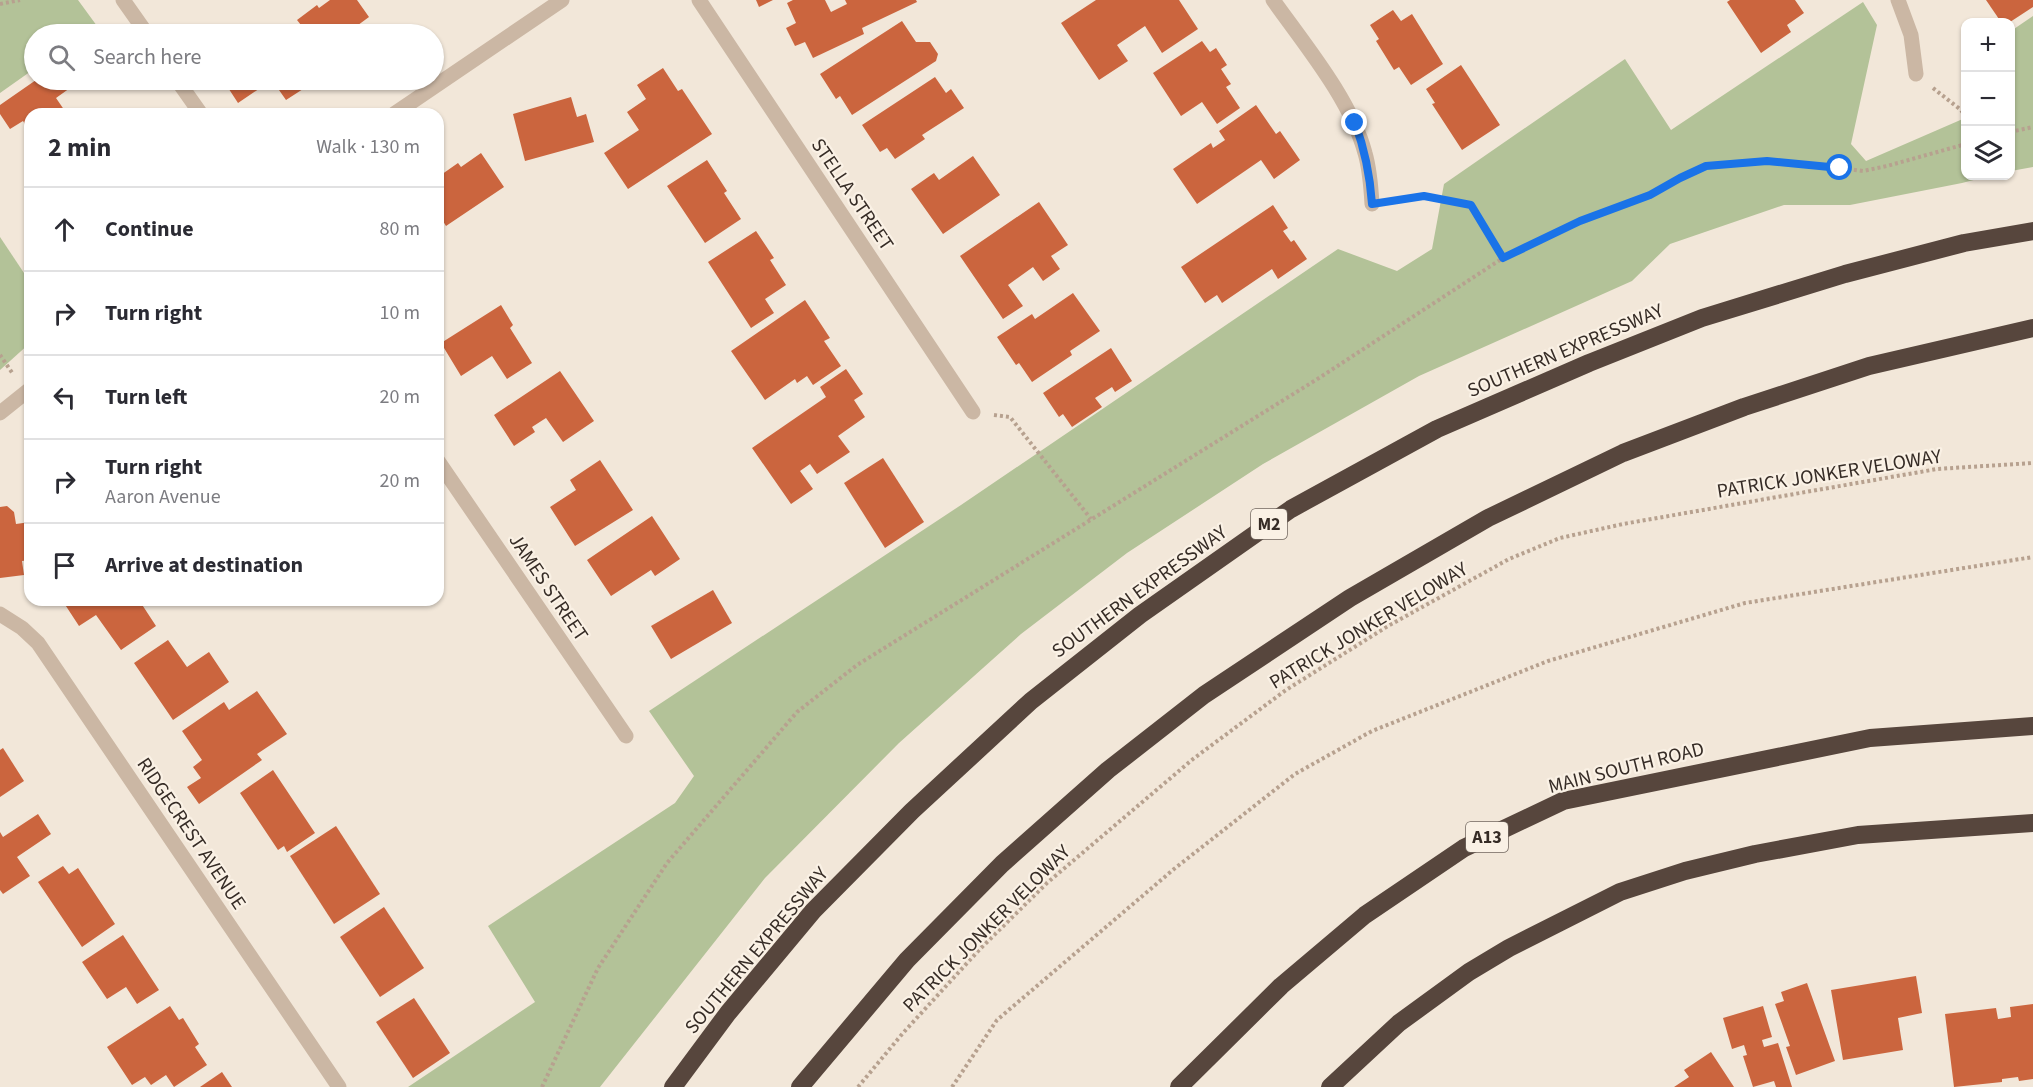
<!DOCTYPE html>
<html lang="en">
<head>
<meta charset="utf-8">
<style>
  body { margin:0; font-family:"Source Sans 3",sans-serif; background:#f2f2f3; color:#2b2b33 }
  .controls { position:absolute; right:18px; top:18px; display:grid; overflow:hidden; border-radius:12px; box-shadow:0 2px 4px #0004 }
  .controls button { width:54px; height:54px; display:grid; place-items:center; padding:0; border:0; border-bottom:2px solid #e1e1e2; background:#fff; color:#2b2b33; font:30px sans-serif }
  .stop { position:absolute; width:18px; height:18px; margin:-14px; border:4px solid #1a73e8; border-radius:50%; background:#fff }
  .stop.end { background:#1a73e8; border-color:#fff; box-shadow:0 2px 6px #0008 }
  .list { margin:0; padding:0; list-style:none }
  h2 { display:flex; justify-content:space-between; align-items:center; height:78px; margin:0; padding:0 24px; font-size:26px }
  h2 small { font-size:20px; font-weight:400; color:#7c7c81 }
  .list li { display:grid; grid-template-columns:39px 1fr auto; gap:18px; align-items:center; box-sizing:border-box; height:84px; padding:0 24px; border-top:2px solid #e1e1e2 }
  .list b { display:block; font-size:22px; white-space:nowrap }
  .list p { margin:0; font-size:20px; white-space:nowrap; color:#7c7c81 }
  .list em { font-size:20px; font-style:normal; color:#7c7c81 }
  .icon { flex:none; width:33px; height:33px; fill:none; stroke:currentColor; stroke-width:2; stroke-linecap:round; stroke-linejoin:round }
  .map { position:relative; flex:none; width:2033px; height:1087px; overflow:hidden }
  .search { position:absolute; background:#fff; box-shadow:0 2px 4px #0004; left:24px; top:24px; width:420px; height:66px; display:flex; align-items:center; gap:15px; box-sizing:border-box; padding:0 21px; border-radius:33px; color:#7c7c81; font-size:22px }
  .panel { position:absolute; background:#fff; box-shadow:0 2px 4px #0004; left:24px; top:108px; width:420px; height:498px; border-radius:18px }
  .map>svg:first-child { display:block }
</style>
</head>
<body>
<div class="map">
<svg width="2033" height="1087" viewBox="0 0 2033 1087">
  <rect width="100%" height="100%" fill="#f2e7d9"/>
  <g fill="#b3c298">
    <path d="M0 0H78L97 26 84 34H34V69L0 93Z"/>
    <path d="M1863 2 1877 25 1851 144 1866 161 1965 118 1966 176H1989L1962 183 1850 205H1784L1670 244 1632 281 1419 376 1263 464 1127 553 1021 634 899 743 765 878 600 1087H408L535 1002 488 926 675 803 694 776 649 711 961 505 1338 249 1397 271 1432 249 1444 184 1625 59 1671 130Z"/>
    <path d="M2033 16V167L2011 171V31Z"/>
    <path d="M0 237 30 282V343L0 370Z"/>
  </g>
  <g fill="#cb653e">
    <path d="M330 0H357L369 17 354 28 359 34H308L297 20 317 5 319 8Z"/>
    <path d="M756 0H773L759 7Z"/>
    <path d="M793 0H825L831 12 847 4 845 0H916L917 2 862 28 864 34 813 58 805 42 795 46 786 28 796 23 787 3Z"/>
    <path d="M1096 0H1179L1198 29 1162 53 1145 26 1117 45 1128 61 1099 80 1061 23Z"/>
    <path d="M1730 0H1795L1804 13 1787 25 1791 32 1761 53 1727 2Z"/>
    <path d="M1986 0H2033V7L2010 22H2001Z"/>
    <path d="M1393 10 1401 21 1412 14 1443 64 1411 85 1399 67 1394 70 1376 41 1379 39 1370 25Z"/>
    <path d="M902 21 916 42H930L938 54 936 61 852 115 840 96 836 99 820 74Z"/>
    <path d="M1202 41 1210 52 1216 48 1227 65 1221 69 1231 84 1226 87 1240 108 1217 124 1202 102 1181 116 1153 73Z"/>
    <path d="M1461 65 1500 125 1462 150 1432 104 1435 103 1426 89Z"/>
    <path d="M663 68 678 91 682 89 712 134 628 189 604 153 639 130 627 112 646 99 637 85Z"/>
    <path d="M935 77 946 93 951 89 964 108 922 135 925 139 895 159 887 148 880 152 862 125Z"/>
    <path d="M36 80H64L70 88 56 98 67 114H30V132L23 121 10 129 0 114V105Z"/>
    <path d="M223 80H317L286 100 272 80 238 103Z"/>
    <path d="M571 97 577 117 586 114 594 142 525 161 513 114Z"/>
    <path d="M1256 105 1276 134 1280 131 1300 160 1274 179 1261 160 1197 204 1173 169 1211 143 1213 148 1225 140 1219 131Z"/>
    <path d="M481 153 504 187 446 226 438 213V177L458 163 461 167Z"/>
    <path d="M973 156 1000 195 943 234 911 189 934 173 939 180Z"/>
    <path d="M707 160 727 191 724 193 741 219 705 243 667 186Z"/>
    <path d="M1039 202 1068 245 1051 256 1060 269 1043 281 1033 267 1008 285 1023 306 1003 319 960 256Z"/>
    <path d="M1273 205 1288 228 1283 231 1291 242 1294 240 1307 259 1278 279 1272 269 1222 303 1217 295 1205 303 1181 267Z"/>
    <path d="M756 231 774 258 770 260 786 285 765 299 774 313 751 328 708 262Z"/>
    <path d="M1073 293 1100 331 1070 351 1072 355 1032 382 1019 363 1016 365 997 337 1032 314 1035 319Z"/>
    <path d="M805 300 830 338 824 341 841 366 813 385 807 376 797 383 795 379 765 400 731 351Z"/>
    <path d="M501 305 513 325 510 328 532 363 507 379 492 356 461 376 441 343Z"/>
    <path d="M1111 348 1132 381 1115 392 1112 387 1095 398 1102 407 1072 427 1063 414 1059 417 1043 393Z"/>
    <path d="M846 369 863 394 854 400 865 417 838 436 850 452 817 474 810 464 800 471 813 489 791 504 752 448 826 397 820 387Z"/>
    <path d="M560 371 594 421 563 442 546 418 532 427 535 432 514 446 494 415Z"/>
    <path d="M883 458 924 522 885 548 844 483Z"/>
    <path d="M600 460 633 510 575 546 550 507 576 490 570 480Z"/>
    <path d="M7 506 14 512 16 524 30 522V560L22 561 24 575 0 578V507Z"/>
    <path d="M652 516 680 559 655 576 651 570 611 596 587 560Z"/>
    <path d="M713 590 732 623 671 659 651 626Z"/>
    <path d="M62 600H139L156 626 121 650 96 615 79 626Z"/>
    <path d="M168 640 187 667 209 652 229 682 173 720 134 663Z"/>
    <path d="M257 691 287 734 257 754 262 760 199 804 187 787 201 778 193 767 202 760 182 731 224 702 229 710Z"/>
    <path d="M3 748 24 781 0 797V750Z"/>
    <path d="M273 770 315 833 287 852 284 846 278 850 240 793Z"/>
    <path d="M38 814 51 834 17 857 30 876 3 894 0 890V832L3 837Z"/>
    <path d="M336 826 380 894 334 924 290 856Z"/>
    <path d="M63 866 69 874 78 868 115 924 82 947 38 882Z"/>
    <path d="M384 907 424 968 380 997 340 937Z"/>
    <path d="M123 935 159 990 137 1004 126 987 107 999 82 962Z"/>
    <path d="M1916 976 1922 1013 1898 1018 1903 1050 1843 1060 1831 990Z"/>
    <path d="M1807 983 1835 1061 1796 1075 1786 1047 1790 1046 1775 1004 1784 1001 1781 992Z"/>
    <path d="M414 998 450 1053 413 1078 376 1022Z"/>
    <path d="M2033 1004V1079L2019 1081 2018 1077 2002 1079V1082L1954 1087 1945 1014 1996 1008 1998 1019 2011 1017 2010 1007Z"/>
    <path d="M170 1006 179 1020 183 1018 199 1044 195 1047 207 1065 174 1087 166 1075 151 1085 145 1077 132 1085 107 1047Z"/>
    <path d="M1763 1006 1772 1037 1762 1040 1764 1047 1778 1043 1792 1087H1776L1774 1081 1753 1087 1743 1056 1747 1055 1744 1045 1732 1049 1723 1018Z"/>
    <path d="M1711 1052 1734 1087H1674L1689 1077 1684 1070Z"/>
    <path d="M222 1072 232 1087H200Z"/>
  </g>
  <g fill="none" stroke-linecap="round" stroke-linejoin="round">
    <g stroke="#b7a18f" stroke-width="4" stroke-dasharray="3 3" stroke-linecap="butt">
      <path d="M0 4 20 0"/>
      <path d="M1933 88 1961 110 1966 117"/>
      <path d="M2010 132 2033 127"/>
      <path d="M1393 201 1424 196 1471 205 1503 258"/>
      <path d="M0 355 13 374"/>
      <path d="M994 415 1010 417 1091 519"/>
      <path d="M542 1087 598 968 667 863 797 712 857 665 1319 378 1503 258 1544 238 1580 221 1650 195 1680 178 1706 166 1767 161 1804 163 1863 171 1887 166 1966 144"/>
      <path d="M858 1087 903 1033 980 949 1047 883 1193 759 1286 690 1388 626 1509 559 1560 538 1623 524 1937 469 2033 463"/>
      <path d="M952 1087 997 1020 1174 869 1295 774 1372 731 1548 661 1745 603 2033 557"/>
    </g>
    <g stroke="#cbb7a4" stroke-width="15">
      <path d="M123 0 147 34"/>
      <path d="M699 0 973 412"/>
      <path d="M1273 0C1305 45 1351 100 1365 153 1370 170 1371 187 1372 204"/>
      <path d="M1898 0 1911 35 1916 74"/>
      <path d="M177 80 201 114"/>
      <path d="M394 114 562 0"/>
      <path d="M0 413 30 389"/>
      <path d="M438 461 626 736"/>
      <path d="M0 614 22 628 38 643 339 1087"/>
    </g>
    <g stroke="#57463d" stroke-width="18">
      <path d="M673 1087 728 1013 813 911 912 811 1031 701 1140 615 1291 509 1437 429 1589 363 1702 318 1845 274 1964 243 2033 231"/>
      <path d="M800 1087 907 960 1002 864 1108 770 1204 695 1350 598 1488 518 1623 453 1744 407 1869 366 2033 328"/>
      <path d="M1179 1087 1281 986 1365 915 1464 848 1563 801 1870 738 2033 726"/>
      <path d="M1330 1087 1399 1023 1469 972 1509 948 1620 892 1685 871 1755 854 1858 835 2033 823"/>
    </g>
  </g>
  <g fill="none" stroke-linecap="round" stroke-linejoin="round">
    <path stroke="#1a73e8" stroke-width="8" d="M1355 123C1365 150 1370 175 1372 204L1424 196 1471 205 1503 258 1580 221 1650 195 1680 178 1706 166 1767 161 1840 168"/>
  </g>
  <g text-anchor="middle" stroke-width="4.5" stroke-linejoin="round" paint-order="stroke">
    <g fill="#faf1e5" stroke="#71675f" stroke-width="1.5">
      <rect x="1251" y="509" width="36" height="30" rx="4.5"/>
      <rect x="1466" y="822" width="42" height="30" rx="4.5"/>
    </g>
    <g font-size="18" font-weight="bold" fill="#362c26">
      <text x="1269" y="530">M2</text>
      <text x="1487" y="843">A13</text>
    </g>
    <g font-size="20" fill="#362c26" stroke="#faf1e5">
      <text transform="translate(853 194) rotate(56)" y="7">STELLA STREET</text>
      <text transform="translate(1565 350) rotate(-23)" y="7">SOUTHERN EXPRESSWAY</text>
      <text transform="translate(1829 473) rotate(-9)" y="7">PATRICK JONKER VELOWAY</text>
      <text transform="translate(549 587) rotate(56)" y="7">JAMES STREET</text>
      <text transform="translate(1139 591) rotate(-36)" y="7">SOUTHERN EXPRESSWAY</text>
      <text transform="translate(1368 625) rotate(-31)" y="7">PATRICK JONKER VELOWAY</text>
      <text transform="translate(1626 767) rotate(-14)" y="7">MAIN SOUTH ROAD</text>
      <text transform="translate(192 833) rotate(56)" y="7">RIDGECREST AVENUE</text>
      <text transform="translate(986 928) rotate(-45)" y="7">PATRICK JONKER VELOWAY</text>
      <text transform="translate(756 950) rotate(-50)" y="7">SOUTHERN EXPRESSWAY</text>
    </g>
  </g>
</svg>
<div class="controls">
<button>+</button>
<button>−</button>
<button><svg class="icon" aria-label="layers" viewBox="0 0 24 24"><path d="M12 4l9 5-9 5-9-5zM3 14l9 5 9-5"/></svg></button>
</div>
<div class="stop" style="left:1840px;top:168px"></div>
<div class="stop end" style="left:1355px;top:123px"></div>
<div class="search"><svg class="icon" aria-label="search" viewBox="0 0 24 24"><circle cx="10" cy="10" r="6"/><path d="M15 15l6 6"/></svg>Search here</div>
<section class="panel">
<h2>2 min<small>Walk · 130 m</small></h2>
<ul class="list">
<li><svg class="icon" aria-label="ahead" viewBox="0 0 24 24"><path d="M12 20V5M6 11l6-6 6 6"/></svg><div><b>Continue</b></div><em>80 m</em></li>
<li><svg class="icon" aria-label="right" viewBox="0 0 24 24"><path d="M7 20v-9h11M14 6l5 5-5 5"/></svg><div><b>Turn right</b></div><em>10 m</em></li>
<li><svg class="icon" aria-label="left" viewBox="0 0 24 24"><path d="M17 20v-9H6M10 6l-5 5 5 5"/></svg><div><b>Turn left</b></div><em>20 m</em></li>
<li><svg class="icon" aria-label="right" viewBox="0 0 24 24"><path d="M7 20v-9h11M14 6l5 5-5 5"/></svg><div><b>Turn right</b><p>Aaron Avenue</p></div><em>20 m</em></li>
<li><svg class="icon" aria-label="arrive" viewBox="0 0 24 24"><path d="M6 21V4h12l-3 4 3 4H6"/></svg><div><b>Arrive at destination</b></div></li>
</ul>
</section>
</div>
</body>
</html>
